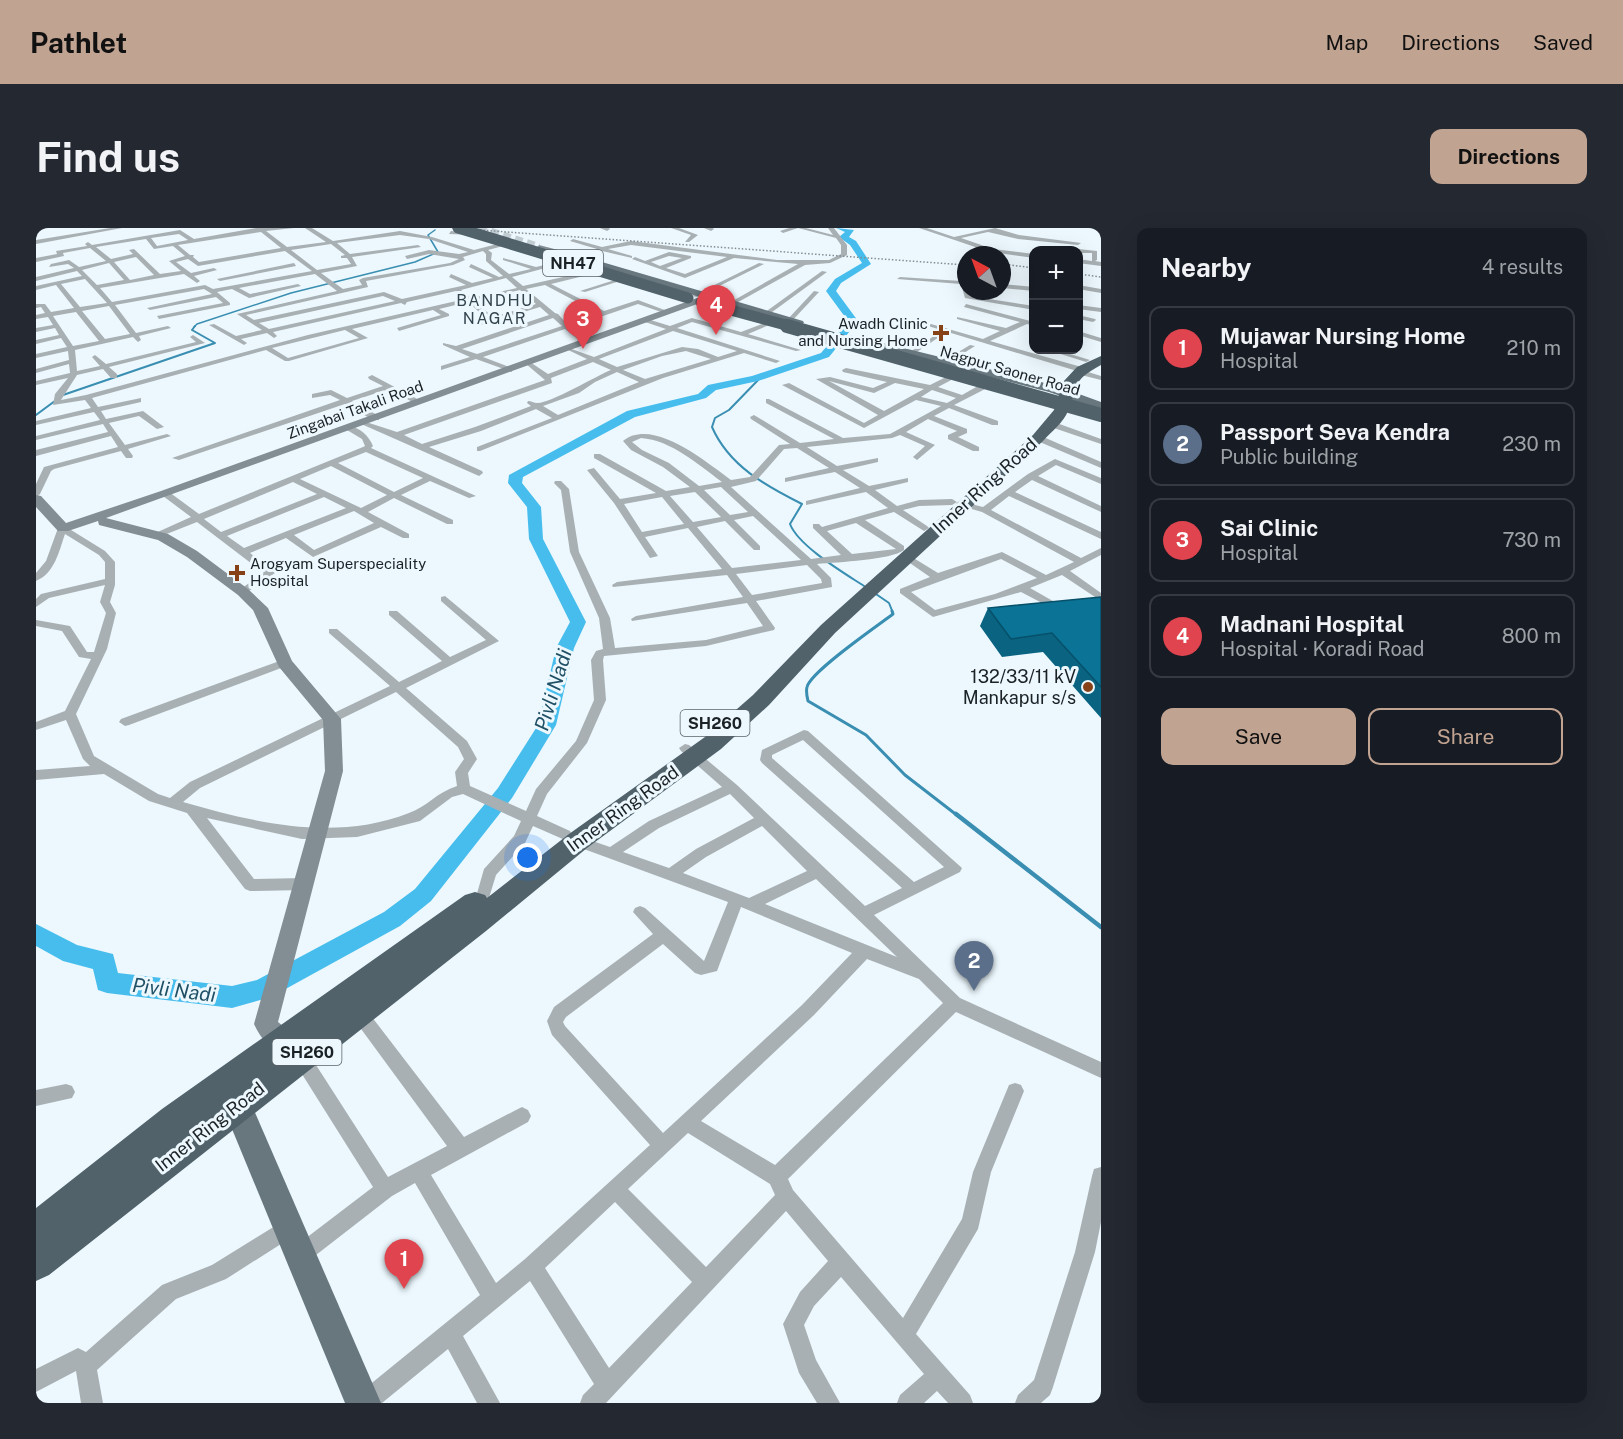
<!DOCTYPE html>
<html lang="en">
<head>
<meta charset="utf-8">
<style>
  body { margin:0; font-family:"Public Sans",sans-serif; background:#242831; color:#f1f3f6 }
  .controls { position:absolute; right:18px; top:18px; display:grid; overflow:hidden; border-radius:12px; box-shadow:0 6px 24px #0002 }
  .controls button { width:54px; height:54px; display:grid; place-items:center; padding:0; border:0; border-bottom:2px solid #363941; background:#171b24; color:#f1f3f6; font:30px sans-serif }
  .compass { position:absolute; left:921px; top:18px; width:54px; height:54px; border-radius:50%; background:#171b24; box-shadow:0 6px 24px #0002; rotate:319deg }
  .you { position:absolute; left:492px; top:630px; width:21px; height:21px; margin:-15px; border:4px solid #fff; border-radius:50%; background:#1a73e8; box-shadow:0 0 0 9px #1a73e833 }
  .badge { display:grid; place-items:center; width:39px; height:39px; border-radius:50%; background:#c1a391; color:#fff; font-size:20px; font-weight:700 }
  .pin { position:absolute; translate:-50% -50px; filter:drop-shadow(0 2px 3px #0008) }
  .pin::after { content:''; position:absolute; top:32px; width:21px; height:18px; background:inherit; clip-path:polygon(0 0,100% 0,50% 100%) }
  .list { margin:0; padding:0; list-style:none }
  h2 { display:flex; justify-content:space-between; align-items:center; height:78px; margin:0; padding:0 24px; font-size:26px }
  h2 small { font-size:20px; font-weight:400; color:#9ea1a6 }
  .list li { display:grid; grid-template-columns:39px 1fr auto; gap:18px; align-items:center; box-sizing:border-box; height:84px; margin:0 12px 12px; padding:0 12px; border:2px solid #363941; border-radius:12px }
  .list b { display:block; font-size:22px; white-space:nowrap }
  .list p { margin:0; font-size:20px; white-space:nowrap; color:#9ea1a6 }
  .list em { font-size:20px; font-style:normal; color:#9ea1a6 }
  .actions { display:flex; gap:12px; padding:18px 24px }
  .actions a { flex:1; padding:14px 0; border:2px solid #c1a391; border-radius:12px; text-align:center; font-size:21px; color:#c1a391 }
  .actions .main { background:#c1a391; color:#111 }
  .map { position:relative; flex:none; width:1065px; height:1175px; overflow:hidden; border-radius:12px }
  header { display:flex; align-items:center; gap:36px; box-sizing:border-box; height:84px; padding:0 30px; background:#c1a391; color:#111 }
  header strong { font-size:28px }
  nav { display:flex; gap:33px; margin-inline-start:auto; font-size:21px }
  .intro { display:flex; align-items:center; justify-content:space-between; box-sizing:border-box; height:144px; padding:0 36px }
  h1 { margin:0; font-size:42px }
  .button { padding:15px 27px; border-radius:12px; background:#c1a391; color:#111; font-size:21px; font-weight:700 }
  main { display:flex; gap:36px; padding:0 36px }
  aside { flex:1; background:#171b24; border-radius:12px; box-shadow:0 6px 24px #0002 }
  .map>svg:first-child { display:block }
</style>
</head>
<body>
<header>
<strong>Pathlet</strong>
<nav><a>Map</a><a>Directions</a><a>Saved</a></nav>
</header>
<div class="intro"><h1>Find us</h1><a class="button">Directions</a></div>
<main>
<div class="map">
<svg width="1065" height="1175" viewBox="0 0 1065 1175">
  <rect width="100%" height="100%" fill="#ecf8fe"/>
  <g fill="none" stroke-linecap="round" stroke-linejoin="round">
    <path stroke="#398eb1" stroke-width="1.5" d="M158 99 161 96 255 65 379 34 402 24 392 7 399 2"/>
    <g stroke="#398eb1" stroke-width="2">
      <path d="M726 148 693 182 679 190 676 199C693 238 730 258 766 276L754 296C763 319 810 346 831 360"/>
      <path d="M0 187 27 167 179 115 156 102 159 98"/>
      <path d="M837 364 853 375 857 385"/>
    </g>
    <path stroke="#398eb1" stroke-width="3" d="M856 383 857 386C841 398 774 444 771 459 770 463 771 469 772 473L830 507 869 547 922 588"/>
    <path stroke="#398eb1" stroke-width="4.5" d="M920 586 1065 699"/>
    <path fill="#46bded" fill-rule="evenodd" d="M800 0 818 2 813 9 820 13 835 36 805 55 800 63 822 93 793 129 722 153 680 162 670 170 599 189 487 249 486 255 505 279 507 311 550 394 538 420 520 497 476 570 395 673 364 698 235 769 196 780 71 765 62 762 57 741 27 733 0 718V696L41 717 77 726 82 745 196 758 221 752 348 684 379 661 462 560 502 497 520 420 534 394 493 311 491 279 472 255 473 247 591 183 662 166 672 157 716 148 785 125 812 93 790 63 799 51 826 35 814 17 803 9 809 4Z"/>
    <path stroke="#c2cdd3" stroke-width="8" stroke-dasharray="8 4.5" stroke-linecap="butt" d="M443 0 503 19"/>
    <g fill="#a8b0b4" fill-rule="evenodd">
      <path d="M74 0H86L0 16V12Z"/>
      <path d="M220 0H258L230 3 251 19 290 14 269 0H276L297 13 364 3 396 9 438 22 469 14 471 17 452 22 456 25 455 32 473 46 495 41 467 32V30L500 39 525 33 528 35 476 49 487 58 558 42 560 45 515 56 568 83 602 72 634 84 631 86 602 76 535 99 551 113V115H547L529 101 447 129 476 140V144L440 131 405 142V138L434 129 407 117V115L420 118 513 87 504 79 441 98 439 95 451 91 432 74 403 81 413 86V88L363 103 361 100 405 87 397 82 316 101 332 110 253 133H249L230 122 56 170 62 179 105 170V174L65 183 70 191 107 183 128 199 121 201 103 188 73 195 89 217 131 206 135 208 92 221 97 228 96 230H90L85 223 18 241 15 243 4 266 0 269V256L8 239 82 219 75 208 0 228V222L72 204 67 196 0 212V208L64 192 58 184 0 197V193L55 180 49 172 17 177 19 166 32 150 0 157V153L34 145 33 136 0 145V141L33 132 32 123 0 130V126L31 119 25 110 0 116V112L23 107 19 100 0 104V100L17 97 12 89 0 91V87L9 85 5 79 0 80V76H9L15 84 38 80 20 57 0 62V58L46 48 41 43 0 53V49L38 40 32 36 13 39 15 36 33 32 43 39 70 33 54 20 27 25 28 28 0 34V30L21 26 20 23 51 18 49 16 52 14 56 17 144 2 158 11ZM225 4 245 20 163 34 157 29 158 27H154L142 17ZM143 6 152 12 121 18 115 10ZM364 7 393 11 432 24 423 26 393 22 369 28 371 31 393 26 423 31 414 35 327 50 323 52 326 57 307 61 285 45 321 38 316 29 385 19 382 17 314 26 301 15ZM110 11 118 21 137 18 149 28 133 33 145 43 124 46 98 21 93 22 97 26 75 31 60 19ZM295 16 309 27 305 28V30H311L315 36 281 42 255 22ZM249 23 276 43 177 61 169 57 76 74 64 60 148 46 161 55 164 53 158 48 181 42 178 40 155 45 140 34 152 31 162 38ZM447 23 450 26V33L467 48 463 49 435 36 433 39 457 50 436 55 415 46 413 49 430 57 366 71 348 64 218 92 210 87 332 59 330 53 417 37 429 32 427 29ZM100 29 118 47 94 52 78 34ZM73 35 88 52 61 57 46 42ZM279 46 301 63 201 86 226 102 200 108 178 96 173 97 208 117 211 115 205 111 231 105 238 110 241 108 237 104 365 75 369 77 371 74 420 63 429 71 272 107 50 167 25 172 41 147 67 141 75 150H81V146L73 139 169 115 157 107 154 109 160 114 70 136 59 127 56 129 64 138 41 143 39 122 97 109 102 114 105 112 103 108 135 100 132 98 100 105 79 77 168 61 176 66 111 80 114 82 180 69 187 75 121 88 123 91 194 77V75L181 64 196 61 213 70 265 58 262 56 214 66 203 60ZM470 50 481 60 435 70 425 62ZM49 51 71 75 44 79 25 56ZM509 57 562 85 531 96 522 86 519 85 490 61ZM484 62 500 76 457 89 438 73ZM347 68 359 73 233 101 223 95ZM73 78 94 106 69 111 46 83ZM40 84 63 113 37 118 17 88ZM517 90 526 98 441 126 426 121ZM309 102 323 110 252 130 236 120Z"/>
      <path d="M564 0H573L574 1 571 3Z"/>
      <path d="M635 0H643L662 7 653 14H649L655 7Z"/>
      <path d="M668 0H677L678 1 675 3Z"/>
      <path d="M753 0H770L797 7 792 0H798L811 17V27L794 35 769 37 695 78 693 75 762 36 698 30 649 50 596 31 599 29 609 33 633 24 655 28V30L630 40 649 46 691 29 595 17 572 21 596 28V30L566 23 542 32 540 29 561 21 534 13 537 11 566 19 595 13 741 32H793L805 26V17L800 10 762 0 747 5 744 3ZM633 28 646 30 624 38 615 34Z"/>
      <path d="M883 0H891L918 9 959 0 983 7 1045 15 1042 17 982 11 952 4 925 10 957 21 998 26V30L954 24Z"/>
      <path d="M415 3 438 5 441 7 413 6Z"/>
      <path d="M1042 21 1061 23V32L1059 33 1065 34V38L1042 35V31L1056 33V25H1042V22H1040Z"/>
      <path d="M258 35 260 38 184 53 181 51Z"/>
      <path d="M723 35 728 36 661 69 656 68Z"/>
      <path d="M786 43 791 44 732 87H728V85Z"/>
      <path d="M926 43 929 45 930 63H933L934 68 998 78V82L929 70 925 56 861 51 864 49 925 53 923 45Z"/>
      <path d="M582 51 587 52 549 64 544 63Z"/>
      <path d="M966 56 998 59V63L966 60Z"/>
      <path d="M1042 57 1065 61V65L1042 61Z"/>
      <path d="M778 63 783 64 755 94H751V92Z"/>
      <path d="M930 76 998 94V98L991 96 954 113 1049 140V143L1065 148V152L1041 146V143L892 98 895 96 947 111 964 103 921 91V89L970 100 984 94 928 79Z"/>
      <path d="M1042 77 1065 80V84L1042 81Z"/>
      <path d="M1042 87 1059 91 1060 92 1057 94 1042 91Z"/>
      <path d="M608 90 634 98 656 90 705 104 731 94 733 97 712 106 765 122 760 123 656 94 641 100 744 133 740 135 708 125 627 150 444 223H441V219L516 190 500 181 445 203 393 219 446 243 447 245 443 248 323 195 327 193 361 204 509 152 490 136V134H494L512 146 551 131 530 121V119L558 129 630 101 606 93ZM637 103 701 123 682 129 662 121 646 119 581 139 563 131ZM650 123 675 131 609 151 587 142 626 128ZM557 134 575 142C560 148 513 176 501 175 498 175 495 173 492 173L491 175 495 178 439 199 386 216 368 207 516 155 515 150ZM581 144 603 154 522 187 507 178 543 165 559 154Z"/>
      <path d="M1042 103 1065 110V114L1042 107Z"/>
      <path d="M901 106 906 107 878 126H874V124Z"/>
      <path d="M934 117 939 118 912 135 906 134Z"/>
      <path d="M1012 122H1021L1054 132 1050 134Z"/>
      <path d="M810 140 894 157 918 145 922 147 921 149 902 159 926 167 949 154H955V158L918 177 962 193V197H956L913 180 898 188 931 201V205L922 209 943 219V223H937L912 211V207L921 203 892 191 870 204 899 217 881 232 877 229 889 218 864 207 856 210 771 219 801 238 842 230V234L807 242 833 258 872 250V254L839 262 861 278 883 272 916 271 921 274 916 277 883 278 867 282 891 298 893 300 888 303 858 284 829 292 868 318V322C855 332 802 334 781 336L795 350 796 359 720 373 739 400 738 402 670 418 568 428 567 432 570 472 551 515 511 566 501 588 534 603 536 607 534 611 529 612 497 598 489 615 460 647 452 673 447 675 442 673 440 669 448 641 478 608 485 593 427 566 416 569 384 593 321 609 266 611 171 590 218 651 269 650 274 652 276 656 274 660 269 662 214 663 209 661 151 585 113 573 68 546 0 552V542L54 538 47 531 30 492 0 502V494L29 483 55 431 43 429 26 403 0 398V392L34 398 51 424H58L70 385 64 374 69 357 13 370 0 379V371L5 366 69 351V334L63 327 29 306C23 323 19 345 0 353V345L10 333 22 300 27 297 69 323 79 334V357L74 374 80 385 71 421 40 486 58 528 122 566 134 570 154 554 354 458 293 405V401H301L363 454 406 433 353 387V383H361L414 429 450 412 405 373V369L409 368 463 413 370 460 431 513 441 531 432 545 434 558 490 583 500 561 540 513 558 472 555 432 560 423 567 421 563 390 534 324 525 262 518 255 519 253H525L533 261 543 324 574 390 579 420 670 412 727 398 711 375 596 393 595 391 600 388 707 369 691 347 577 359 576 357 581 354 686 341 652 300 609 309 622 328 614 330 578 275 551 242 558 240 584 271 620 265 558 230V226H564L630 263 654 259 627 239 595 222 587 213C617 189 670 234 695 252L714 249 743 217 754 216 715 191 714 189 718 187 764 215 798 211 730 175V171H733L807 210 854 206 905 178 880 172 828 200 746 157 753 155 828 195 842 187 780 151 794 149 837 160 851 154 807 144 806 142ZM793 153 838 165 859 155 888 161 848 183ZM896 162 920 170 911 175 885 169ZM605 210C635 212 663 237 686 254L663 258 633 235 606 222 596 214ZM761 220 793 240 749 250V254L799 244 824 260 770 273V277L830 264 852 280 786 299 783 296H777V300L805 327 775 331 695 259 720 253 748 221ZM685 259 686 260 712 284 694 287 668 262ZM659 264 685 289 657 294 634 268ZM626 269 648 296 606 304 588 276ZM717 288 765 332 696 340 661 299 689 293 718 322H724V318L698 292ZM820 295 860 321 816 326 791 303ZM771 337 785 351 786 355 716 367 700 346ZM360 464 422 519 428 531 419 544 421 558C401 564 391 579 373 585 299 614 220 595 147 574L164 560Z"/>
      <path d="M336 147 387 174 380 176 353 161 316 173 343 188V192H337L309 176 143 232 136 230 304 172 294 167 276 170V166L295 162 311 170 347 158 333 151 332 149Z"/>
      <path d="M1012 194H1018L1065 211V216L1012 198Z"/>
      <path d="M311 198C323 198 333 208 337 218L335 220 440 268 433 270 394 253 365 267 417 292V296H411L358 270 332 284 373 306V310H367L345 299 277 329 250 310 214 325 239 345 207 367 203 366V362L228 345 161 294 123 309 115 307 155 289 127 268V264H133L163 286 327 219 329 218 326 211 311 202ZM330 224 387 250 358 264 302 235ZM295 238 351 267 325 280 264 251ZM257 254 281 266 185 304 168 291ZM288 269 310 280 208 320 191 308ZM318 283 338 295 278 322 258 307Z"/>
      <path d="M999 208H1005L1065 234V240L999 212Z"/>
      <path d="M1019 231 1065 250V256L1020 237 1002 248 1065 278V284L996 252 979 264 1065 304V311L973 268 955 282 1045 330 1065 320V327L1034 343 1065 365V373L1026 347 994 360 1031 381V385L1027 386 985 364 897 389 864 365V361L894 349 868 331V327L871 326 902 345 966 324 1010 347 1038 334 946 284 922 277 927 274 947 279 992 246ZM965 331 1001 350 959 366 899 382 875 364Z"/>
      <path d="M249 431 255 435 253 437 93 497 89 498 83 494 85 491Z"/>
      <path d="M768 502 772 503 926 640 924 644 838 687 924 770 1065 834V850L920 784 752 951 757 962 867 1090 926 991 937 944 973 857 979 855 985 857 988 863 955 944 942 1001 880 1106 934 1167 937 1175H912L901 1163 888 1175H861L864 1167 888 1146 805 1049 778 1078 768 1097 780 1132 804 1175H781L763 1145 747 1096 764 1064 792 1033 750 983 570 1175H544L547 1167 558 1156 494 1053 427 1108 464 1175H441L412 1121 346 1175H318L321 1167 444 1067 379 955 356 968 271 1034 264 1037 257 1034 254 1027 257 1020 337 959 259 835 257 829 259 823 265 821 271 823 352 949 411 918 317 790 315 785 317 780 323 778 329 780 428 909 480 882 486 879 492 882 495 888 492 894 395 947 460 1055 489 1031 614 917 516 807 511 793 518 779 617 706 597 684 599 680 604 678 609 680 668 733 692 674 537 617 535 613 537 609 542 608 574 619 613 593 686 559 645 523 643 520 649 516 653 517 701 557 829 678 866 660 726 535 724 532 726 522ZM767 512 908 639 878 654 736 530V527ZM694 566 718 590 660 621 633 640 587 624 623 600ZM726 598 771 643 713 670 647 645 670 629ZM780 651 861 729 729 676ZM705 679 816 725 766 777 627 905 529 798 527 794 530 789 627 716 659 745 665 747 681 743ZM831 731 883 751 907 775 739 937 665 893 778 787ZM652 905 734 956 739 967 670 1039 592 961ZM579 974 656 1054 573 1140 509 1040Z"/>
      <path d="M30 856 36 858 39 864 36 870 0 878V862Z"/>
      <path d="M1065 939V994L1059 1024 1017 1159 1014 1167 1005 1175H979L982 1167 998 1152 1039 1024 1056 948 1058 941Z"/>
      <path d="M252 990 259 993 262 1000 259 1007 190 1051 140 1071 61 1142 67 1175H45L40 1143 0 1164V1141L42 1120 50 1124 126 1057 176 1037Z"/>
    </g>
    <g fill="#828e94" fill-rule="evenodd">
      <path d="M503 17 545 28 546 30 542 32 500 21Z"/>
      <path d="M661 70 665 73 664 75 70 290 132 306 161 323 212 361 232 380 256 433 305 491 307 543 242 794 263 811 266 819 263 827 254 830C237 824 225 812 218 796L289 543 287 492 243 439 217 382 202 367 151 329 122 312 63 297 62 293 32 303H22L0 279V267L5 268 30 295 125 263Z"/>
    </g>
    <g fill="#68767e" fill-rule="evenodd">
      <path d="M542 27 767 93 768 95 759 97 542 33 525 38 520 35Z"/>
      <path d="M815 107 1021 158 1065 174V182L1013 164 811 112 809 110Z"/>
      <path d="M197 853 207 857 345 1175H309L182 867 187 857Z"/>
    </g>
    <path fill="#51626a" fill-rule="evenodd" d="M1065 128V137C1034 154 1044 156 1032 183 1028 194 1015 204 1007 213L799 405 733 477 685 521 551 620 450 703 13 1047 0 1053V980L126 881 429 667 439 664 449 667 451 670 533 606 669 509 717 467 785 397 997 207 1018 182 1027 154 1041 139Z"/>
    <g stroke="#848d92" stroke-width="1.5" stroke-dasharray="1.5 2" stroke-linecap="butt">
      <path d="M416 0 930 37"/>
      <path d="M966 36 998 40"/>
      <path d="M1042 46 1065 49"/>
    </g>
    <g stroke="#51626a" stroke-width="11">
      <path d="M422 0 652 70"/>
      <path d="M665 74 757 99"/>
    </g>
    <path stroke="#51626a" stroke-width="14" d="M751 98 1065 187"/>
  </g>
  <path fill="#096381" d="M1065 369V490L1007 424 966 429 944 398 952 380Z"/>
  <path fill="#0a7396" stroke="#075069" stroke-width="1.5" d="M1065 369V459L1016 405 975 411 952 380Z"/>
  <g fill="#864116" stroke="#ecf8fe" stroke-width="2">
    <path d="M902 96h6v6h6v6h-6v6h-6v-6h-6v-6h6z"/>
    <path d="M198 336h6v6h6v6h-6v6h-6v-6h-6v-6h6z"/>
    <circle cx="1052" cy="459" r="6"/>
  </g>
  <g text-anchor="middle" stroke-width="6" stroke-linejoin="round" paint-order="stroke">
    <g font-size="15" fill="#1b2226" stroke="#ecf8fe" text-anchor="end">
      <text x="892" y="101">Awadh Clinic<tspan x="892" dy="17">and Nursing Home</tspan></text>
      <text x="214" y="341" text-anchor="start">Arogyam Superspeciality<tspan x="214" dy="17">Hospital</tspan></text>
    </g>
    <g font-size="15" fill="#1b2226" stroke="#ecf8fe">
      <text transform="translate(974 143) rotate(16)" y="5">Nagpur Saoner Road</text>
      <text transform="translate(319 182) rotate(-20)" y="5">Zingabai Takali Road</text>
    </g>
    <g fill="#ecf8fe" stroke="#5a6267" stroke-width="1.5">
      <rect x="507" y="22" width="60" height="26" rx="4.5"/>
      <rect x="644.5" y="482" width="69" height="26" rx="4.5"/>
      <rect x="236.5" y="811" width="69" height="26" rx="4.5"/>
    </g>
    <g font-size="16" font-weight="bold" fill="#1b2226">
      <text x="537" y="41">NH47</text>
      <text x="679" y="501">SH260</text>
      <text x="271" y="830">SH260</text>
    </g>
    <g font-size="16" letter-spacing="1.5" fill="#34444c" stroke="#ecf8fe">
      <text x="459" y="78">BANDHU<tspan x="459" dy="18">NAGAR</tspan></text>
    </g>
    <g font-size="18" fill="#1b2226" stroke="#ecf8fe">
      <text transform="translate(949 258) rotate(-42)" y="6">Inner Ring Road</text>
      <text transform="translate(587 581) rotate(-36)" y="6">Inner Ring Road</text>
      <text transform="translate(174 899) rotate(-38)" y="6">Inner Ring Road</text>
    </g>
    <g font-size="18" fill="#1b2226" stroke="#ecf8fe" text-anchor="end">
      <text x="1040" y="455">132/33/11 kV<tspan x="1040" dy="21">Mankapur s/s</tspan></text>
    </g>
    <g font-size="20" font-style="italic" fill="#205065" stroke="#ecf8fe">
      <text transform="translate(517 462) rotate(-73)" y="7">Pivli Nadi</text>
      <text transform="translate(138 762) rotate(7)" y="7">Pivli Nadi</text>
    </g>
  </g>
</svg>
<div class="controls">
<button>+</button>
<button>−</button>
</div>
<svg class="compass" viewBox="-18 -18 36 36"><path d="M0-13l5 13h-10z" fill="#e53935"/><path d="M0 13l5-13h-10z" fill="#9ea1a6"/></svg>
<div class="you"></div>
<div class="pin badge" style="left:368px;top:1061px;background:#e0444e">1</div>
<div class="pin badge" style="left:938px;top:763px;background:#5c6f8a">2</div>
<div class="pin badge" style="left:547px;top:121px;background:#e0444e">3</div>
<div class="pin badge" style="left:680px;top:107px;background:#e0444e">4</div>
</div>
<aside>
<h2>Nearby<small>4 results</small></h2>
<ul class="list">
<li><span class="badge" style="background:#e0444e">1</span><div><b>Mujawar Nursing Home</b><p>Hospital</p></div><em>210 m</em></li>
<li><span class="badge" style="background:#5c6f8a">2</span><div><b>Passport Seva Kendra</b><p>Public building</p></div><em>230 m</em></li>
<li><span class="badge" style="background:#e0444e">3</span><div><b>Sai Clinic</b><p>Hospital</p></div><em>730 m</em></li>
<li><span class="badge" style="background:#e0444e">4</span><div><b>Madnani Hospital</b><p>Hospital · Koradi Road</p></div><em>800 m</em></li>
</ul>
<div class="actions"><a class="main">Save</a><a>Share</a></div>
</aside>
</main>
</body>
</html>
